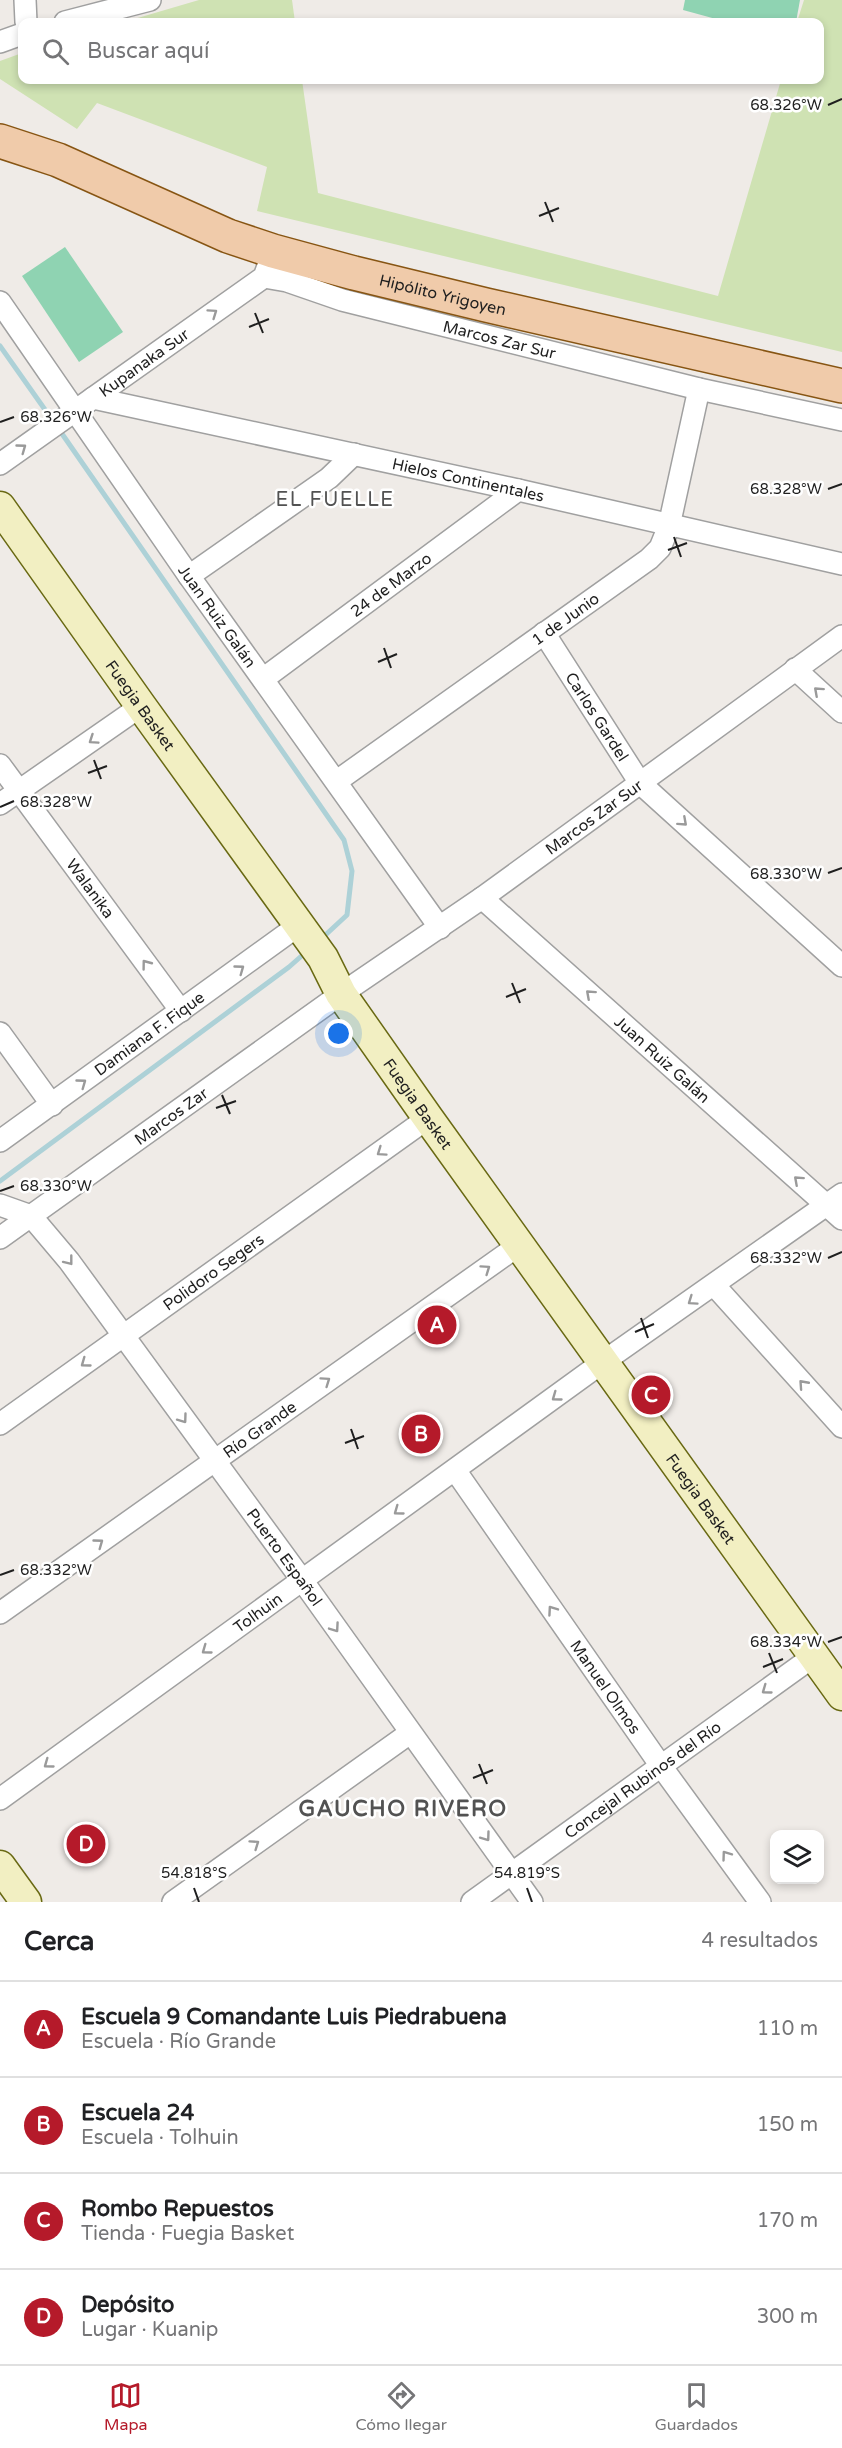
<!DOCTYPE html>
<html lang="es">
<head>
<meta charset="utf-8">
<style>
  body { margin:0; font-family:"Varela Round",sans-serif; background:#f2f2f2; color:#202124 }
  .controls { position:absolute; right:18px; bottom:18px; display:grid; overflow:hidden; border-radius:12px; box-shadow:0 3px 9px #0003 }
  .controls button { width:54px; height:54px; display:grid; place-items:center; padding:0; border:0; border-bottom:2px solid #e0e0e0; background:#fff; color:#202124; font:30px sans-serif }
  .you { position:absolute; left:339px; top:1034px; width:21px; height:21px; margin:-15px; border:4px solid #fff; border-radius:50%; background:#1a73e8; box-shadow:0 0 0 9px #1a73e833 }
  .badge { display:grid; place-items:center; width:39px; height:39px; border-radius:50%; background:#b51a2a; color:#fff; font-size:20px; font-weight:700 }
  .pin { position:absolute; translate:-50% -50%; border:3px solid #fff; box-shadow:0 2px 6px #0006 }
  .list { margin:0; padding:0; list-style:none }
  h2 { display:flex; justify-content:space-between; align-items:center; height:78px; margin:0; padding:0 24px; font-size:26px }
  h2 small { font-size:20px; font-weight:400; color:#757577 }
  .list li { display:grid; grid-template-columns:39px 1fr auto; gap:18px; align-items:center; box-sizing:border-box; height:96px; padding:0 24px; border-top:2px solid #e0e0e0 }
  .list b { display:block; font-size:22px; white-space:nowrap }
  .list p { margin:0; font-size:20px; white-space:nowrap; color:#757577 }
  .list em { font-size:20px; font-style:normal; color:#757577 }
  .icon { flex:none; width:33px; height:33px; fill:none; stroke:currentColor; stroke-width:2; stroke-linecap:round; stroke-linejoin:round }
  .map { position:relative; flex:none; width:842px; height:1902px; overflow:hidden }
  .search { position:absolute; background:#fff; box-shadow:0 3px 9px #0003; left:18px; right:18px; top:18px; height:66px; display:flex; align-items:center; gap:15px; box-sizing:border-box; padding:0 21px; border-radius:12px; color:#757577; font-size:22px }
  .sheet { height:462px; background:#fff }
  nav { display:flex; justify-content:space-around; align-items:center; box-sizing:border-box; height:84px; border-top:2px solid #e0e0e0; background:#fff; font-size:16px; color:#757577 }
  nav a { display:grid; justify-items:center; gap:3px }
  nav .on { color:#b51a2a }
  .map>svg:first-child { display:block }
</style>
</head>
<body>
<div class="map">
<svg width="842" height="1902" viewBox="0 0 842 1902">
  <rect width="100%" height="100%" fill="#efebe7"/>
  <g fill="#cfe2b3">
    <path d="M199 0H292L295 22H124Z"/>
    <path d="M804 0H842V352L257 211 267 167 97 103 77 129 0 79V61L22 53V80H302L318 193 718 296 781 80H820V22H797Z"/>
  </g>
  <g fill="#8fd3b2">
    <path d="M685 0H800L796 22H727L683 10Z"/>
    <path d="M65 247 123 332 79 362 22 276Z"/>
  </g>
  <g fill="none" stroke-linecap="round" stroke-linejoin="round">
    <g stroke="#add1d7" stroke-width="5">
      <path d="M0 346 53 421"/>
      <path d="M58 428 344 840 352 871 347 915 320 940"/>
      <path d="M0 1181 289 967 306 952"/>
    </g>
    <defs>
      <g id="street">
        <path d="M25 0 26 22"/>
        <path d="M65 22 150 0"/>
        <path d="M0 42 22 34"/>
        <path id="s1" d="M264 277 287 281 342 300 699 389 842 420"/>
        <path id="s2" d="M0 302 189 576 440 928"/>
        <path id="s3" d="M93 398 518 490 842 564"/>
        <path id="s4" d="M0 464 264 277 268 266"/>
        <path d="M189 576 329 478 354 454"/>
        <path id="s5" d="M544 633 640 783 842 966"/>
        <path d="M795 669 842 712"/>
        <path id="s6" d="M263 679 518 490"/>
        <path id="s7" d="M0 765 181 1011"/>
        <path id="s8" d="M337 781 649 559 660 548 669 526 699 389"/>
        <path d="M0 804 141 706"/>
        <path id="s9" d="M482 898 842 1219"/>
        <path d="M0 1033 52 1105"/>
        <path id="s10" d="M0 1141 299 925"/>
        <path id="s11" d="M0 1205 31 1216 69 1261 302 1580 532 1902"/>
        <path id="s12" d="M0 1238 341 994 482 898 842 636"/>
        <path d="M714 1285 842 1427"/>
        <path id="s13" d="M0 1424 428 1118"/>
        <path id="s14" d="M455 1470 661 1766 760 1902"/>
        <path id="s15" d="M0 1613 519 1245"/>
        <path id="s16" d="M0 1799 603 1362 842 1194"/>
        <path d="M173 1902 410 1733"/>
        <path id="s17" d="M472 1902 814 1656"/>
      </g>
      <g id="secondary">
        <path id="s18" d="M0 507 141 706 323 958 341 994 428 1118 842 1695"/>
        <path d="M0 1866 26 1902"/>
      </g>
      <g id="primary">
        <path id="s19" d="M0 141 58 160 228 236 273 251 354 273 486 305 842 386"/>
      </g>
    </defs>
    <use href="#street" stroke="#a0a0a0" stroke-width="24"/>
    <use href="#secondary" stroke="#696913" stroke-width="33"/>
    <use href="#primary" stroke="#875513" stroke-width="36"/>
    <use href="#street" stroke="#fff" stroke-width="21"/>
    <use href="#secondary" stroke="#f2efc2" stroke-width="30"/>
    <use href="#primary" stroke="#f0cbaa" stroke-width="33"/>
  </g>
  <defs><path id="oneway-chevron" d="M-2-3.5L2.5 0L-2 3.5" fill="none" stroke-width="1.6" stroke-linecap="round" stroke-linejoin="round" transform="scale(1.5)"/></defs>
  <g stroke="#9a9a9a">
    <use href="#oneway-chevron" transform="translate(213 313) rotate(-35)"/>
    <use href="#oneway-chevron" transform="translate(22 448) rotate(-36)"/>
    <use href="#oneway-chevron" transform="translate(818 691) rotate(-138)"/>
    <use href="#oneway-chevron" transform="translate(93 740) rotate(146)"/>
    <use href="#oneway-chevron" transform="translate(683 822) rotate(42)"/>
    <use href="#oneway-chevron" transform="translate(146 964) rotate(-127)"/>
    <use href="#oneway-chevron" transform="translate(240 969) rotate(-36)"/>
    <use href="#oneway-chevron" transform="translate(590 994) rotate(-138)"/>
    <use href="#oneway-chevron" transform="translate(82 1083) rotate(-36)"/>
    <use href="#oneway-chevron" transform="translate(381 1152) rotate(145)"/>
    <use href="#oneway-chevron" transform="translate(798 1180) rotate(-138)"/>
    <use href="#oneway-chevron" transform="translate(69 1261) rotate(52)"/>
    <use href="#oneway-chevron" transform="translate(486 1269) rotate(-35)"/>
    <use href="#oneway-chevron" transform="translate(692 1301) rotate(145)"/>
    <use href="#oneway-chevron" transform="translate(85 1363) rotate(144)"/>
    <use href="#oneway-chevron" transform="translate(326 1381) rotate(-35)"/>
    <use href="#oneway-chevron" transform="translate(803 1384) rotate(-132)"/>
    <use href="#oneway-chevron" transform="translate(556 1397) rotate(144)"/>
    <use href="#oneway-chevron" transform="translate(183 1419) rotate(54)"/>
    <use href="#oneway-chevron" transform="translate(398 1511) rotate(144)"/>
    <use href="#oneway-chevron" transform="translate(99 1543) rotate(-36)"/>
    <use href="#oneway-chevron" transform="translate(552 1610) rotate(-125)"/>
    <use href="#oneway-chevron" transform="translate(335 1628) rotate(55)"/>
    <use href="#oneway-chevron" transform="translate(206 1650) rotate(144)"/>
    <use href="#oneway-chevron" transform="translate(766 1690) rotate(144)"/>
    <use href="#oneway-chevron" transform="translate(48 1764) rotate(144)"/>
    <use href="#oneway-chevron" transform="translate(486 1837) rotate(54)"/>
    <use href="#oneway-chevron" transform="translate(255 1844) rotate(-35)"/>
    <use href="#oneway-chevron" transform="translate(726 1855) rotate(-126)"/>
  </g>
  <path fill="none" stroke="#1f1f1f" stroke-width="2" d="M828 105 842 99M545 202 553 222M539 216 559 208M255 313 263 333M249 327 269 319M0 422 14 417M828 489 842 484M674 537 681 557M668 550 687 543M384 648 391 668M378 662 397 654M94 760 101 779M88 773 107 766M0 807 14 801M828 873 842 868M512 983 520 1003M506 997 526 989M222 1095 230 1114M216 1108 236 1101M0 1191 14 1186M828 1258 842 1252M641 1318 648 1338M635 1332 654 1324M351 1429 358 1449M345 1443 364 1436M0 1575 14 1570M828 1642 842 1637M769 1653 777 1673M763 1667 783 1659M479 1764 487 1784M473 1778 493 1770M194 1888 199 1902M527 1888 532 1902"/>
  <g text-anchor="middle" stroke-width="5" stroke-linejoin="round" paint-order="stroke">
    <g font-size="16" fill="#1f1f1f" stroke="#fff">
      <text dy="6" stroke="none"><textPath href="#s19" startOffset="470">Hipólito Yrigoyen</textPath></text>
      <text dy="6" stroke="none"><textPath href="#s1" startOffset="244">Marcos Zar Sur</textPath></text>
      <text dy="6" stroke="none"><textPath href="#s4" startOffset="176">Kupanaka Sur</textPath></text>
      <text dy="6" stroke="none"><textPath href="#s3" startOffset="384">Hielos Continentales</textPath></text>
      <text dy="6" stroke="none"><textPath href="#s6" startOffset="159">24 de Marzo</textPath></text>
      <text dy="6" stroke="none"><textPath href="#s2" startOffset="382">Juan Ruiz Galán</textPath></text>
      <text dy="6" stroke="none"><textPath href="#s8" startOffset="280">1 de Junio</textPath></text>
      <text dy="6" stroke="none"><textPath href="#s18" startOffset="243">Fuegia Basket</textPath></text>
      <text dy="6" stroke="none"><textPath href="#s5" startOffset="99">Carlos Gardel</textPath></text>
      <text dy="6" stroke="none"><textPath href="#s12" startOffset="728">Marcos Zar Sur</textPath></text>
      <text dy="6" stroke="none"><textPath href="#s7" startOffset="153">Walanika</textPath></text>
      <text dy="6" stroke="none"><textPath href="#s10" startOffset="184">Damiana F. Fique</textPath></text>
      <text dy="6" stroke="none"><textPath href="#s9" startOffset="242">Juan Ruiz Galán</textPath></text>
      <text dy="6" stroke="none"><textPath href="#s18" startOffset="729">Fuegia Basket</textPath></text>
      <text dy="6" stroke="none"><textPath href="#s12" startOffset="210">Marcos Zar</textPath></text>
      <text dy="6" stroke="none"><textPath href="#s13" startOffset="262">Polidoro Segers</textPath></text>
      <text dy="6" stroke="none"><textPath href="#s15" startOffset="318">Río Grande</textPath></text>
      <text dy="6" stroke="none"><textPath href="#s18" startOffset="1215">Fuegia Basket</textPath></text>
      <text dy="6" stroke="none"><textPath href="#s11" startOffset="458">Puerto Español</textPath></text>
      <text dy="6" stroke="none"><textPath href="#s16" startOffset="318">Tolhuin</textPath></text>
      <text dy="6" stroke="none"><textPath href="#s14" startOffset="264">Manuel Olmos</textPath></text>
      <text dy="6" stroke="none"><textPath href="#s17" startOffset="210">Concejal Rubinos del Río</textPath></text>
    </g>
    <g font-size="20" letter-spacing="1.5" fill="#525252" stroke="#fff">
      <text x="335" y="506">EL FUELLE</text>
    </g>
    <g font-size="22" font-weight="bold" letter-spacing="1.5" fill="#525252" stroke="#fff">
      <text x="403" y="1816">GAUCHO RIVERO</text>
    </g>
  </g>
  <g font-size="15" text-anchor="middle" fill="#1f1f1f" stroke="#fff" stroke-width="5" stroke-linejoin="round" paint-order="stroke">
    <text x="786" y="110">68.326°W</text>
    <text x="56" y="422">68.326°W</text>
    <text x="786" y="494">68.328°W</text>
    <text x="56" y="807">68.328°W</text>
    <text x="786" y="879">68.330°W</text>
    <text x="56" y="1191">68.330°W</text>
    <text x="786" y="1263">68.332°W</text>
    <text x="56" y="1575">68.332°W</text>
    <text x="786" y="1647">68.334°W</text>
    <text x="194" y="1878">54.818°S</text>
    <text x="527" y="1878">54.819°S</text>
  </g>
</svg>
<div class="controls">
<button><svg class="icon" aria-label="layers" viewBox="0 0 24 24"><path d="M12 4l9 5-9 5-9-5zM3 14l9 5 9-5"/></svg></button>
</div>
<div class="you"></div>
<div class="pin badge" style="left:437px;top:1325px">A</div>
<div class="pin badge" style="left:421px;top:1434px">B</div>
<div class="pin badge" style="left:651px;top:1395px">C</div>
<div class="pin badge" style="left:86px;top:1844px">D</div>
<div class="search"><svg class="icon" aria-label="search" viewBox="0 0 24 24"><circle cx="10" cy="10" r="6"/><path d="M15 15l6 6"/></svg>Buscar aquí</div>
</div>
<section class="sheet">
<h2>Cerca<small>4 resultados</small></h2>
<ul class="list">
<li><span class="badge">A</span><div><b>Escuela 9 Comandante Luis Piedrabuena</b><p>Escuela · Río Grande</p></div><em>110 m</em></li>
<li><span class="badge">B</span><div><b>Escuela 24</b><p>Escuela · Tolhuin</p></div><em>150 m</em></li>
<li><span class="badge">C</span><div><b>Rombo Repuestos</b><p>Tienda · Fuegia Basket</p></div><em>170 m</em></li>
<li><span class="badge">D</span><div><b>Depósito</b><p>Lugar · Kuanip</p></div><em>300 m</em></li>
</ul>
</section>
<nav>
<a class="on"><svg class="icon" aria-label="map" viewBox="0 0 24 24"><path d="M3 6l6-2 6 2 6-2v14l-6 2-6-2-6 2zM9 4v14M15 6v14"/></svg>Mapa</a>
<a><svg class="icon" aria-label="directions" viewBox="0 0 24 24"><path d="M12 3l9 9-9 9-9-9zM9 14v-3h6M13 9l2 2-2 2"/></svg>Cómo llegar</a>
<a><svg class="icon" aria-label="saved" viewBox="0 0 24 24"><path d="M7 4h10v16l-5-4-5 4z"/></svg>Guardados</a>
</nav>
</body>
</html>
